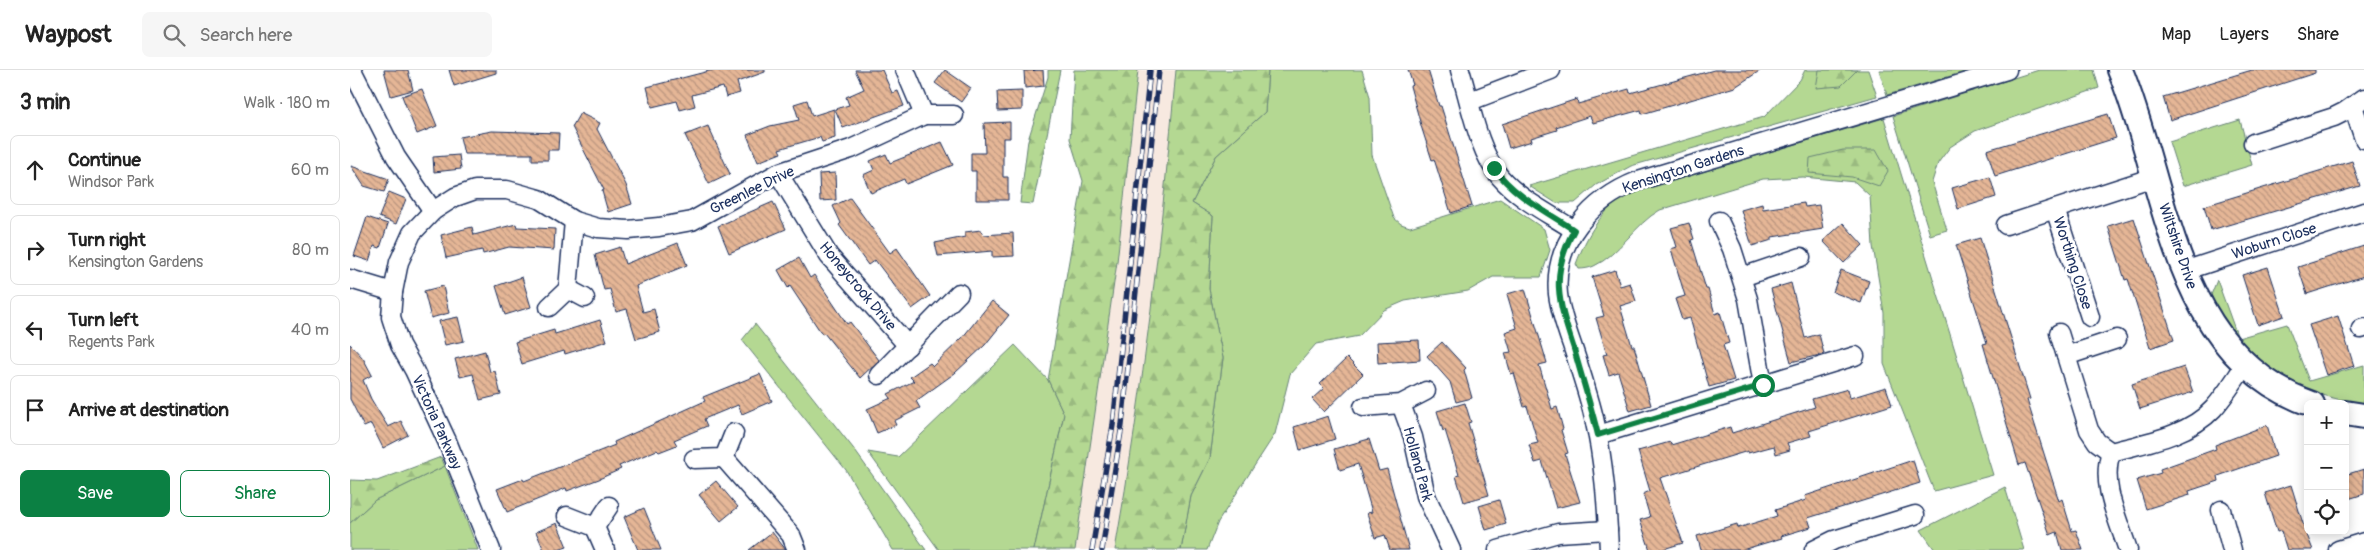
<!DOCTYPE html>
<html lang="en">
<head>
<meta charset="utf-8">
<style>
  body { margin:0; font-family:Pangolin,sans-serif; background:#f6f6f6; color:#222 }
  .controls { position:absolute; right:15px; bottom:15px; display:grid; overflow:hidden; border-radius:8px; box-shadow:0 2px 12px #0003 }
  .controls button { width:45px; height:45px; display:grid; place-items:center; padding:0; border:0; border-bottom:1px solid #e0e0e0; background:#fff; color:#222; font:25px sans-serif }
  .stop { position:absolute; width:15px; height:15px; margin:-11px; border:4px solid #0b8043; border-radius:50%; background:#fff }
  .stop.end { background:#0b8043; border-color:#fff; box-shadow:0 1px 5px #0008 }
  .list { margin:0; padding:0; list-style:none }
  h2 { display:flex; justify-content:space-between; align-items:center; height:65px; margin:0; padding:0 20px; font-size:21px }
  h2 small { font-size:16px; font-weight:400; color:#767676 }
  .list li { display:grid; grid-template-columns:32px 1fr auto; gap:15px; align-items:center; box-sizing:border-box; height:70px; margin:0 10px 10px; padding:0 10px; border:1px solid #e0e0e0; border-radius:8px }
  .list b { display:block; font-size:19px; white-space:nowrap }
  .list p { margin:0; font-size:16px; white-space:nowrap; color:#767676 }
  .list em { font-size:16px; font-style:normal; color:#767676 }
  .actions { display:flex; gap:10px; padding:15px 20px }
  .actions a { flex:1; padding:11px 0; border:1px solid #0b8043; border-radius:8px; text-align:center; font-size:18px; color:#0b8043 }
  .actions .main { background:#0b8043; color:#fff }
  .icon { flex:none; width:28px; height:28px; fill:none; stroke:currentColor; stroke-width:2; stroke-linecap:round; stroke-linejoin:round }
  .map { position:relative; flex:none; width:2014px; height:480px; overflow:hidden }
  header { display:flex; align-items:center; gap:30px; box-sizing:border-box; height:70px; padding:0 25px; background:#fff; border-bottom:1px solid #e0e0e0 }
  header strong { font-size:24px }
  nav { display:flex; gap:28px; margin-inline-start:auto; font-size:18px }
  .search { width:350px; height:45px; background:#f6f6f6; display:flex; align-items:center; gap:12px; box-sizing:border-box; padding:0 18px; border-radius:8px; color:#767676; font-size:19px }
  main { display:flex }
  aside { flex:1; background:#fff }
  .map>svg:first-child { display:block }
</style>
</head>
<body>
<header>
<strong>Waypost</strong>
<div class="search"><svg class="icon" aria-label="search" viewBox="0 0 24 24"><circle cx="10" cy="10" r="6"/><path d="M15 15l6 6"/></svg>Search here</div>
<nav><a>Map</a><a>Layers</a><a>Share</a></nav>
</header>
<main>
<aside>
<h2>3 min<small>Walk · 180 m</small></h2>
<ul class="list">
<li><svg class="icon" aria-label="ahead" viewBox="0 0 24 24"><path d="M12 20V5M6 11l6-6 6 6"/></svg><div><b>Continue</b><p>Windsor Park</p></div><em>60 m</em></li>
<li><svg class="icon" aria-label="right" viewBox="0 0 24 24"><path d="M7 20v-9h11M14 6l5 5-5 5"/></svg><div><b>Turn right</b><p>Kensington Gardens</p></div><em>80 m</em></li>
<li><svg class="icon" aria-label="left" viewBox="0 0 24 24"><path d="M17 20v-9H6M10 6l-5 5 5 5"/></svg><div><b>Turn left</b><p>Regents Park</p></div><em>40 m</em></li>
<li><svg class="icon" aria-label="arrive" viewBox="0 0 24 24"><path d="M6 21V4h12l-3 4 3 4H6"/></svg><div><b>Arrive at destination</b></div></li>
</ul>
<div class="actions"><a class="main">Save</a><a>Share</a></div>
</aside>
<div class="map">
<svg width="2014" height="480" viewBox="0 0 2014 480">
  <defs>
    <pattern id="forest-firs" width="22" height="20" patternUnits="userSpaceOnUse" patternTransform="scale(1.25)"><rect width="22" height="20" fill="#b4d892"/><path d="M5 1l3.5 6h-7zM16 11l3.5 6h-7z" fill="#9aba80"/></pattern>
    <pattern id="building-back-hatch" width="6" height="6" patternUnits="userSpaceOnUse" patternTransform="scale(1.25)"><rect width="6" height="6" fill="#e5b696"/><path d="M-1 5l2 2M0 0l6 6M5-1l2 2" fill="none" stroke="#b9947e"/></pattern>
  </defs>
  <rect width="100%" height="100%" fill="#fff"/>
  <filter id="ink" filterUnits="userSpaceOnUse"><feTurbulence type="fractalNoise" baseFrequency=".02" numOctaves="2"/><feDisplacementMap in="SourceGraphic" scale="10" xChannelSelector="R" yChannelSelector="G"/><feConvolveMatrix kernelMatrix="1 2 1 2 8 2 1 2 1" color-interpolation-filters="sRGB"/></filter>
  <g filter="url(#ink)">
    <path fill="#f7e9e0" d="M788 0H826L815 130 782 384 765 480H725L767 192Z"/>
    <g fill="#b4d892" stroke="#688478">
      <path d="M918 0H1012L1020 27 1022 85 1044 148 1051 154 1060 157 1150 129 1194 159 1200 180 1191 207H1143L1118 221 1055 231 1034 240 1009 266 966 274 940 304 925 364 868 452 857 480H831L841 426 860 388 873 288 859 219 863 146 842 133 866 86 915 42Z"/>
      <path d="M1455 0H1518L1527 26 1281 96 1246 115 1225 133H1206L1179 116 1414 47 1450 10Z"/>
      <path d="M1529 0H1621L1537 25Z"/>
      <path d="M1689 0H1744L1749 18 1625 61 1600 77 1588 93 1582 112 1597 160 1580 165 1543 46Z"/>
      <path d="M1534 48 1643 405 1584 421 1534 294V243L1523 176 1520 126 1505 112 1453 107 1413 109 1310 140C1285 154 1269 185 1244 196 1240 198 1234 199 1229 199L1226 194C1237 165 1251 140 1278 124Z"/>
      <path d="M1890 50 1902 95 1833 116 1819 72Z"/>
      <path d="M1867 210 1888 268 1937 254 1959 311 2014 295V333C1945 327 1888 290 1861 225Z"/>
      <path d="M405 254 503 378 576 480H543L496 400 392 270Z"/>
      <path d="M665 275 698 310 714 344 684 480H589L518 382 548 387Z"/>
      <path d="M95 396 128 480H0V453L25 430Z"/>
      <path d="M1655 417 1674 480H1585L1571 460Z"/>
    </g>
    <g fill="url(#forest-firs)" stroke="#688478">
      <path d="M698 0H710L683 134 670 133 678 70 698 7Z"/>
      <path d="M724 0H788L767 192 725 480H684L714 344 698 310 733 111 720 69Z"/>
      <path d="M826 0H918L915 42 866 86 842 133 863 146 859 219 873 288 860 388 841 426 831 480H765C793 321 812 161 826 0Z"/>
      <path d="M1469 0H1507L1491 16 1466 18Z"/>
      <path d="M1493 80H1526L1538 101 1529 116 1502 107 1459 103 1460 88Z"/>
      <path d="M91 387 95 396 25 430 0 453V410L27 411Z"/>
    </g>
    <g fill="url(#building-back-hatch)" stroke="#1b2f5e">
      <path d="M34 0H58L63 20 41 26Z"/>
      <path d="M99 0H146V3L104 16Z"/>
      <path d="M363 0H415V2L387 12 390 23 376 27 373 17 342 25 345 36 330 40 327 31 302 37 297 17Z"/>
      <path d="M505 0H532L542 23 548 21 554 36 493 58 485 39 499 35 496 27 514 19Z"/>
      <path d="M595 0 621 18 611 32 585 13Z"/>
      <path d="M693 0 694 16 675 18 674 1Z"/>
      <path d="M1058 0H1078L1089 36H1091L1122 136 1101 143 1084 89 1082 90 1072 59 1060 16 1063 15Z"/>
      <path d="M1364 0H1411L1385 17 1292 44 1291 40 1243 53 1240 46 1206 57 1207 60 1181 68 1182 71 1159 78 1152 54 1227 29 1228 34 1279 19 1280 23Z"/>
      <path d="M1902 0H1965V3L1820 50 1813 27Z"/>
      <path d="M72 19 87 56 67 64 52 26Z"/>
      <path d="M672 21V40L648 41 647 22Z"/>
      <path d="M457 30 462 46 484 39 485 68 472 72 470 67 429 79 431 83 408 92 397 65 420 56 449 50 444 34Z"/>
      <path d="M230 43 250 53 247 59 276 115 282 134 258 142 252 121 254 120 222 57Z"/>
      <path d="M1758 44 1766 68 1645 106 1637 80Z"/>
      <path d="M660 52V68H653V107H658V130H626V101H621V83H635L634 53Z"/>
      <path d="M358 56 380 104 359 114 335 65Z"/>
      <path d="M142 61 209 63 208 80H198V90H182V84H114L110 67Z"/>
      <path d="M592 72 603 95 556 114 554 109 521 123 513 105 524 100 520 91 536 84 540 93Z"/>
      <path d="M109 85 111 99 84 102 83 87Z"/>
      <path d="M2002 91 2010 116 1861 160 1854 136Z"/>
      <path d="M1 96 39 109 34 122 14 116Z"/>
      <path d="M485 103 486 130 470 131 469 104Z"/>
      <path d="M1640 107 1646 127 1608 139 1602 118Z"/>
      <path d="M39 122 56 129 46 154 29 147Z"/>
      <path d="M500 128 540 183 547 178 580 226 562 239 525 190 518 195 489 155 491 153 483 136Z"/>
      <path d="M423 132 436 159 379 183 368 156Z"/>
      <path d="M1454 133 1455 137 1469 135 1473 159 1422 167V170L1402 176 1391 140 1412 134 1413 139Z"/>
      <path d="M17 147 38 154 30 178 24 176 19 191 4 186Z"/>
      <path d="M1784 148 1824 270 1800 278 1778 209 1775 210 1758 156Z"/>
      <path d="M1339 153 1344 169 1341 170 1356 219H1358L1365 244 1370 242 1379 273 1373 275 1384 310 1359 317 1340 248 1332 250 1325 229 1335 226 1321 179 1327 177 1321 158Z"/>
      <path d="M1493 153 1513 175 1494 193 1473 171Z"/>
      <path d="M166 154 167 157 205 159 204 180 159 177 133 184 132 180 96 188 91 165 122 157 124 165Z"/>
      <path d="M631 160 633 165 663 163 664 186 642 187V181L588 186 585 173 615 167V162Z"/>
      <path d="M1630 168 1680 329 1677 330 1709 431 1712 429 1722 461 1726 460 1733 480H1712L1707 462 1700 465 1675 393 1669 395 1633 274 1637 273 1606 175Z"/>
      <path d="M328 173 337 195 286 216 293 242 304 239 310 262 286 269 277 239 266 242 260 219 254 220 245 185 270 177 275 194Z"/>
      <path d="M2014 176V206L1957 224 1948 197Z"/>
      <path d="M449 188 460 208 464 205 497 254 500 252 529 290 510 308 474 263 472 264 440 216 438 218 428 200Z"/>
      <path d="M1918 197 1934 246 1908 255 1892 205Z"/>
      <path d="M1265 200 1270 216 1280 213 1286 231 1270 236 1282 276H1284L1301 335 1280 341 1268 302 1259 305 1253 285 1257 284 1246 248 1254 246 1242 207Z"/>
      <path d="M1491 200 1519 211 1511 233 1483 222Z"/>
      <path d="M172 207 181 237 155 245 146 216Z"/>
      <path d="M1441 213 1455 268 1469 264 1474 284 1441 292 1421 219Z"/>
      <path d="M93 216 99 243 81 248 74 221Z"/>
      <path d="M1175 219 1197 293 1189 295 1202 339 1207 337 1213 359 1211 360 1218 383 1215 384 1230 432 1206 438 1192 391 1185 393 1179 375 1188 373 1177 336 1174 337 1164 303 1161 304 1155 283 1161 282 1155 262 1167 258 1157 224Z"/>
      <path d="M642 231 659 245 635 275 605 303 566 331 570 338 544 351 546 355 527 363 517 339 541 328 538 324 564 311 560 307 580 293 583 296 612 268Z"/>
      <path d="M1988 246 2004 296 1976 305 1959 255Z"/>
      <path d="M108 247 114 271 95 275 89 251Z"/>
      <path d="M250 250 257 271 215 284 214 281 172 294 165 272 204 260 205 264Z"/>
      <path d="M1069 270 1070 290 1028 293 1027 272Z"/>
      <path d="M1092 272 1116 298 1114 300 1122 328 1106 332 1100 312 1077 286Z"/>
      <path d="M0 274 13 288 22 305 13 310 21 329 38 357 51 351 58 365 33 378 21 354 14 357 0 329Z"/>
      <path d="M135 281 140 302 145 301 151 325 130 330 123 304 110 307 105 289Z"/>
      <path d="M997 288 1013 304 974 342 962 329 974 318 970 314Z"/>
      <path d="M1834 297 1843 322 1790 339 1782 314Z"/>
      <path d="M410 304 422 331 392 344 388 335 354 349 357 356 324 370 327 375 309 382 307 380 269 396 271 399 249 409 217 421 216 418 157 442 147 419 173 409 174 411 265 375 264 372 355 331 353 327Z"/>
      <path d="M1536 317 1542 335 1459 361 1461 366 1437 373 1440 380 1426 384 1424 376 1398 383V381L1310 408 1333 473 1310 480H1300L1290 450 1300 447 1293 424 1300 421 1288 381 1320 372 1321 375 1380 357 1382 363 1465 337 1462 329 1498 319 1500 328Z"/>
      <path d="M1115 333 1121 352 1118 353 1139 425 1114 432 1106 406 1109 405 1095 360 1093 361 1087 341Z"/>
      <path d="M978 346 985 369 950 380 944 357Z"/>
      <path d="M1917 355 1926 386 1868 406 1869 411 1839 421 1840 425 1796 439 1787 410 1811 403 1810 399 1866 379 1865 375Z"/>
      <path d="M1019 369 1029 401 1037 399 1059 480H1040L1035 465 1025 468 1017 443 1022 442 1008 394 990 400 984 379Z"/>
      <path d="M1563 390 1570 413 1458 448 1461 457 1431 466 1432 468 1392 480H1351L1347 466 1387 454 1388 458 1427 446 1425 440 1456 430 1455 426Z"/>
      <path d="M2014 399V424L1995 430V405Z"/>
      <path d="M366 411 388 437 371 451 349 425Z"/>
      <path d="M1941 415 1955 460 1963 480H1937L1931 461 1927 462 1915 423Z"/>
      <path d="M1149 430 1156 454 1136 460 1129 436Z"/>
      <path d="M294 438 311 480H288L274 447Z"/>
      <path d="M207 453 217 477 208 480H194L186 462Z"/>
      <path d="M422 462 436 480H399Z"/>
    </g>
    <g fill="none" stroke-linecap="round" stroke-linejoin="round">
      <defs>
        <g id="street">
          <path d="M2 0 46 87 83 141"/>
          <path d="M555 0 574 45"/>
          <path d="M1110 0C1120 32 1128 81 1150 107 1170 130 1200 144 1224 160"/>
          <path d="M1120 31 1201 0"/>
          <path d="M2003 36 2014 69"/>
          <path d="M1903 73 1984 47 1994 42 2014 28"/>
          <path d="M428 103 479 186 558 276"/>
          <path d="M1705 139 1740 247"/>
          <path d="M1369 151 1382 179 1398 229 1413 315"/>
          <path d="M1656 155 1804 107"/>
          <path d="M1834 201 2014 142"/>
          <path d="M1392 207 1451 187"/>
          <path d="M0 209 43 222"/>
          <path d="M218 219 224 151"/>
          <path d="M199 237 218 219 235 228"/>
          <path d="M2011 259 2014 258"/>
          <path d="M1709 263 1739 360 1747 372 1761 382C1794 373 1838 366 1863 339 1875 326 1885 309 1895 295"/>
          <path d="M1716 286 1767 269"/>
          <path d="M529 305 609 223"/>
          <path d="M1051 334 1063 367 1076 426 1101 480"/>
          <path d="M1013 337 1051 334 1076 321"/>
          <path d="M1248 365 1505 286"/>
          <path d="M1761 382C1750 414 1768 449 1778 480"/>
          <path d="M374 388 441 465 447 480"/>
          <path d="M344 389 374 388 384 363"/>
          <path d="M1871 440 1882 480"/>
          <path d="M217 446 245 457 259 436"/>
          <path d="M245 457 255 480"/>
          <path d="M141 480 97 371 64 300 50 275 41 247 43 222 49 192 62 163 83 141 105 127 125 120H157L189 129 224 151 248 158 278 160 309 157 342 151 428 103 501 79 574 45H604"/>
          <path d="M1148 480 1208 463 1258 460"/>
          <path d="M1259 480C1257 435 1254 391 1244 348 1238 323 1230 299 1222 275 1216 258 1210 241 1208 224 1203 171 1242 129 1288 111L1657 0"/>
          <path d="M1464 480 1484 470 1565 445"/>
          <path d="M1988 480 2014 472"/>
        </g>
        <g id="secondary">
          <path d="M1770 0C1818 116 1822 286 1962 334"/>
          <path d="M1995 343 2014 346"/>
        </g>
      </defs>
      <use href="#street" stroke="#1b2f5e" stroke-width="21"/>
      <use href="#secondary" stroke="#1b2f5e" stroke-width="28"/>
      <use href="#street" stroke="#fff" stroke-width="18"/>
      <use href="#secondary" stroke="#fff" stroke-width="24"/>
      <defs>
        <g id="rail">
          <path d="M742 480 763 355 800 0"/>
          <path d="M752 480 772 355 809 0"/>
        </g>
      </defs>
      <use href="#rail" stroke="#1b2f5e" stroke-width="5.5"/>
      <use href="#rail" stroke="#fff" stroke-width="4" stroke-dasharray="11" stroke-linecap="butt"/>
    </g>
  </g>
  <g fill="none" stroke-linecap="round" stroke-linejoin="round" filter="url(#ink)">
    <path stroke="#0b8043" stroke-width="6" d="M1144 98C1164 126 1197 142 1224 160 1199 206 1209 233 1224 279 1232 308 1241 336 1248 365L1413 315"/>
  </g>
  <g text-anchor="middle" stroke-width="5" stroke-linejoin="round" paint-order="stroke">
    <g font-size="15" fill="#1b2f5e" stroke="#fff">
      <text transform="translate(1333 99) rotate(-18)" y="5">Kensington Gardens</text>
      <text transform="translate(402 120) rotate(-26)" y="5">Greenlee Drive</text>
      <text transform="translate(1924 171) rotate(-18)" y="5">Woburn Close</text>
      <text transform="translate(1828 176) rotate(71)" y="5">Wiltshire Drive</text>
      <text transform="translate(1723 193) rotate(72)" y="5">Worthing Close</text>
      <text transform="translate(508 216) rotate(50)" y="5">Honeycrook Drive</text>
      <text transform="translate(87 352) rotate(66)" y="5">Victoria Parkway</text>
      <text transform="translate(1068 394) rotate(75)" y="5">Holland Park</text>
    </g>
  </g>
</svg>
<div class="controls">
<button>+</button>
<button>−</button>
<button><svg class="icon" aria-label="locate" viewBox="0 0 24 24"><circle cx="12" cy="12" r="6"/><path d="M12 2v4M12 18v4M2 12h4M18 12h4"/></svg></button>
</div>
<div class="stop" style="left:1413px;top:315px"></div>
<div class="stop end" style="left:1144px;top:98px"></div>
</div>
</main>
</body>
</html>
